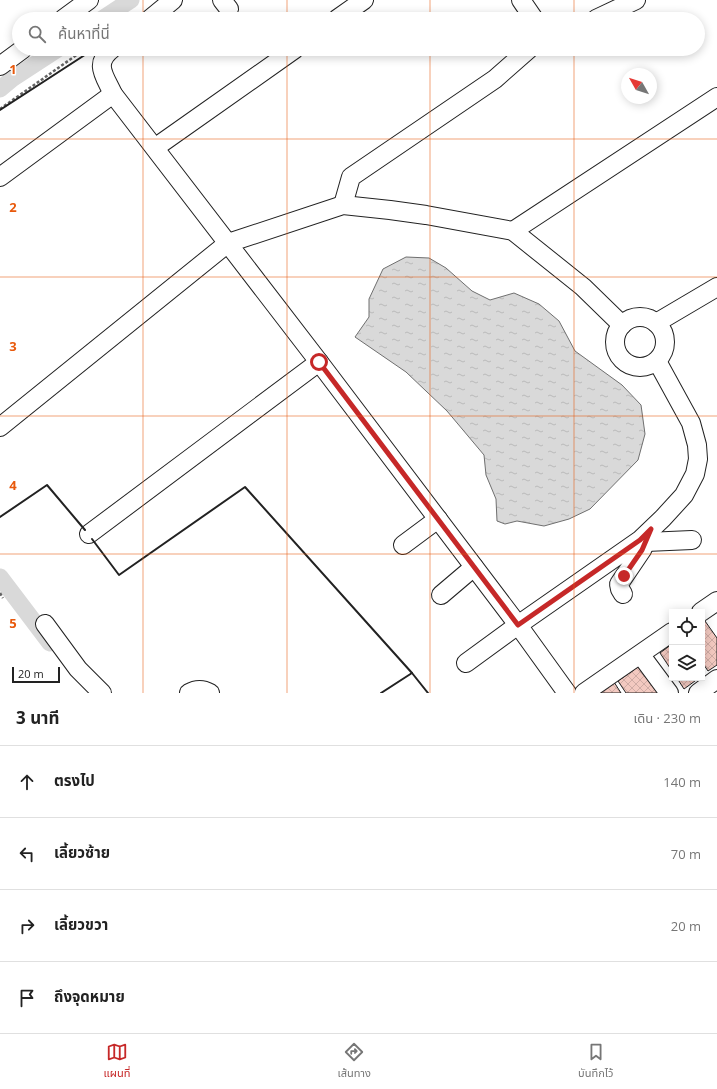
<!DOCTYPE html>
<html lang="th">
<head>
<meta charset="utf-8">
<style>
  body { margin:0; font-family:"Open Sans","Noto Sans Thai",sans-serif; background:#f2f2f2; color:#222 }
  .controls { position:absolute; right:12px; bottom:12px; display:grid; overflow:hidden; border-radius:0px; box-shadow:0 2px 10px #0003 }
  .controls button { width:36px; height:36px; display:grid; place-items:center; padding:0; border:0; border-bottom:1px solid #e0e0e0; background:#fff; color:#222; font:20px sans-serif }
  .compass { position:absolute; left:621px; top:68px; width:36px; height:36px; border-radius:50%; background:#fff; box-shadow:0 2px 10px #0003; rotate:309deg }
  .scale { position:absolute; left:12px; bottom:10px; width:48px; box-sizing:border-box; padding-left:4px; border:2px solid #222; border-top:0; font-size:11px; line-height:14px; white-space:nowrap; color:#222; -webkit-text-stroke:3px #fff; paint-order:stroke }
  .stop { position:absolute; width:12px; height:12px; margin:-9px; border:3px solid #c62828; border-radius:50%; background:#fff }
  .stop.end { background:#c62828; border-color:#fff; box-shadow:0 1px 4px #0008 }
  .list { margin:0; padding:0; list-style:none }
  h2 { display:flex; justify-content:space-between; align-items:center; height:52px; margin:0; padding:0 16px; font-size:17px }
  h2 small { font-size:13px; font-weight:400; color:#767676 }
  .list li { display:grid; grid-template-columns:26px 1fr auto; gap:12px; align-items:center; box-sizing:border-box; height:72px; padding:0 16px; border-top:1px solid #e0e0e0 }
  .list b { display:block; font-size:15px; white-space:nowrap }
  .list em { font-size:13px; font-style:normal; color:#767676 }
  .icon { flex:none; width:22px; height:22px; fill:none; stroke:currentColor; stroke-width:2; stroke-linecap:round; stroke-linejoin:round }
  .map { position:relative; flex:none; width:717px; height:693px; overflow:hidden }
  .search { position:absolute; background:#fff; box-shadow:0 2px 10px #0003; left:12px; right:12px; top:12px; height:44px; display:flex; align-items:center; gap:10px; box-sizing:border-box; padding:0 14px; border-radius:22px; color:#767676; font-size:15px }
  .sheet { height:340px; background:#fff }
  nav { display:flex; justify-content:space-around; align-items:center; box-sizing:border-box; height:56px; border-top:1px solid #e0e0e0; background:#fff; font-size:11px; color:#767676 }
  nav a { display:grid; justify-items:center; gap:2px }
  nav .on { color:#c62828 }
  .map>svg:first-child { display:block }
</style>
</head>
<body>
<div class="map">
<svg width="717" height="693" viewBox="0 0 717 693">
  <defs>
    <pattern id="water-ripples" width="26" height="14" patternUnits="userSpaceOnUse"><rect width="26" height="14" fill="#d9d9d9"/><path d="M2 4q2-2 4 0t4 0M15 11q2-2 4 0t4 0" fill="none" stroke="#bababa"/></pattern>
    <pattern id="building-cross-hatch" width="8" height="8" patternUnits="userSpaceOnUse"><rect width="8" height="8" fill="#f3c9c0"/><path d="M0 0l8 8M0 8l8-8" fill="none" stroke="#d0aca5"/></pattern>
  </defs>
  <rect width="100%" height="100%" fill="#fff"/>
  <path fill="url(#water-ripples)" stroke="#6f6f6f" d="M406 257 429 258 446 268 472 291 490 300 514 293 539 304 559 321 575 351 622 385 641 405 645 434 638 460 590 509 569 519 544 526 517 521 505 524 497 521 496 499 486 475 484 455 447 411 406 372 355 337 369 317V299L383 269Z"/>
  <g fill="none" stroke-linecap="round" stroke-linejoin="round">
    <g stroke="#d9d9d9" stroke-width="17">
      <path d="M102 19 131 0"/>
      <path d="M0 89 12 79 58 49"/>
      <path d="M0 577 50 643"/>
    </g>
  </g>
  <g fill="url(#building-cross-hatch)" stroke="#222">
    <path d="M705 621 717 638V665L708 671 702 662V623Z"/>
    <path d="M672 644V671L660 653Z"/>
    <path d="M639 666 658 693H626L618 681Z"/>
    <path d="M677 678H699L684 689Z"/>
    <path d="M614 682 621 693H598Z"/>
  </g>
  <g fill="none" stroke-linecap="round" stroke-linejoin="round">
    <defs>
      <g id="minor">
        <path d="M222 0 229 9"/>
        <path d="M521 0 534 19"/>
        <path d="M63 19 89 0"/>
        <path d="M150 19 173 0"/>
        <path d="M337 19 364 0"/>
        <path d="M596 19 636 0"/>
        <path d="M112 49C93 64 105 76 113 94L319 362 518 625 567 693"/>
        <path d="M0 66 23 49"/>
        <path d="M156 147 295 49"/>
        <path d="M0 177 113 94"/>
        <path d="M343 205 351 177 495 79 529 49"/>
        <path d="M513 231 717 97"/>
        <circle cx="640" cy="342" r="25"/>
        <path d="M656 323 717 287"/>
        <path d="M0 427 228 243 343 205 390 210 426 215 513 231 583 287 622 325"/>
        <path d="M89 534 319 362"/>
        <path d="M646 542 692 540"/>
        <path d="M403 545 438 519"/>
        <path d="M623 594 620 589 619 584 642 550 648 537"/>
        <path d="M441 595 474 567"/>
        <path d="M701 612 717 601"/>
        <path d="M45 624 78 669 102 693"/>
        <path d="M643 658 669 693"/>
        <path d="M466 663 518 625 640 540 663 518 684 495 695 474 698 459 697 445 691 423 657 361"/>
        <path d="M189 693C196 689 203 689 210 693"/>
        <path d="M584 693 672 632"/>
        <path d="M698 693 717 679"/>
      </g>
    </defs>
    <use href="#minor" stroke="#222" stroke-width="20"/>
    <g stroke="#646464" stroke-width="2.5" stroke-dasharray="3 2" stroke-linecap="butt">
      <path d="M0 109 85 49"/>
      <path d="M0 593 3 598"/>
    </g>
    <use href="#minor" stroke="#fff" stroke-width="18"/>
    <g stroke="#222" stroke-width="2">
      <path d="M0 110 94 49"/>
      <path d="M0 517 47 485 85 530"/>
      <path d="M92 539 119 575 245 487 412 673"/>
      <path d="M381 693 412 673 428 693"/>
    </g>
  </g>
  <g fill="none" stroke-linecap="round" stroke-linejoin="round">
    <path stroke="#c62828" stroke-width="5" d="M319 362 518 625 640 540 651 529 642 550 624 576"/>
  </g>
  <path fill="none" stroke="#e8590c" stroke-width="1" stroke-opacity="0.55" d="M143 0V19M287 0V19M430 0V19M574 0V19M143 49V693M287 49V693M430 49V693M574 49V693M0 139H717M0 277H717M0 416H717M0 554H717"/>
  <g font-size="13" text-anchor="middle" font-weight="bold" fill="#e8590c" stroke="#fff" stroke-width="3" stroke-linejoin="round" paint-order="stroke">
    <text x="13" y="74">1</text>
    <text x="13" y="212">2</text>
    <text x="13" y="351">3</text>
    <text x="13" y="490">4</text>
    <text x="13" y="628">5</text>
  </g>
</svg>
<div class="controls">
<button><svg class="icon" aria-label="locate" viewBox="0 0 24 24"><circle cx="12" cy="12" r="6"/><path d="M12 2v4M12 18v4M2 12h4M18 12h4"/></svg></button>
<button><svg class="icon" aria-label="layers" viewBox="0 0 24 24"><path d="M12 4l9 5-9 5-9-5zM3 14l9 5 9-5"/></svg></button>
</div>
<svg class="compass" viewBox="-18 -18 36 36"><path d="M0-13l5 13h-10z" fill="#e53935"/><path d="M0 13l5-13h-10z" fill="#767676"/></svg>
<div class="scale">20 m</div>
<div class="stop" style="left:319px;top:362px"></div>
<div class="stop end" style="left:624px;top:576px"></div>
<div class="search"><svg class="icon" aria-label="search" viewBox="0 0 24 24"><circle cx="10" cy="10" r="6"/><path d="M15 15l6 6"/></svg>ค้นหาที่นี่</div>
</div>
<section class="sheet">
<h2>3 นาที<small>เดิน · 230 m</small></h2>
<ul class="list">
<li><svg class="icon" aria-label="ahead" viewBox="0 0 24 24"><path d="M12 20V5M6 11l6-6 6 6"/></svg><div><b>ตรงไป</b></div><em>140 m</em></li>
<li><svg class="icon" aria-label="left" viewBox="0 0 24 24"><path d="M17 20v-9H6M10 6l-5 5 5 5"/></svg><div><b>เลี้ยวซ้าย</b></div><em>70 m</em></li>
<li><svg class="icon" aria-label="right" viewBox="0 0 24 24"><path d="M7 20v-9h11M14 6l5 5-5 5"/></svg><div><b>เลี้ยวขวา</b></div><em>20 m</em></li>
<li><svg class="icon" aria-label="arrive" viewBox="0 0 24 24"><path d="M6 21V4h12l-3 4 3 4H6"/></svg><div><b>ถึงจุดหมาย</b></div></li>
</ul>
</section>
<nav>
<a class="on"><svg class="icon" aria-label="map" viewBox="0 0 24 24"><path d="M3 6l6-2 6 2 6-2v14l-6 2-6-2-6 2zM9 4v14M15 6v14"/></svg>แผนที่</a>
<a><svg class="icon" aria-label="directions" viewBox="0 0 24 24"><path d="M12 3l9 9-9 9-9-9zM9 14v-3h6M13 9l2 2-2 2"/></svg>เส้นทาง</a>
<a><svg class="icon" aria-label="saved" viewBox="0 0 24 24"><path d="M7 4h10v16l-5-4-5 4z"/></svg>บันทึกไว้</a>
</nav>
</body>
</html>
